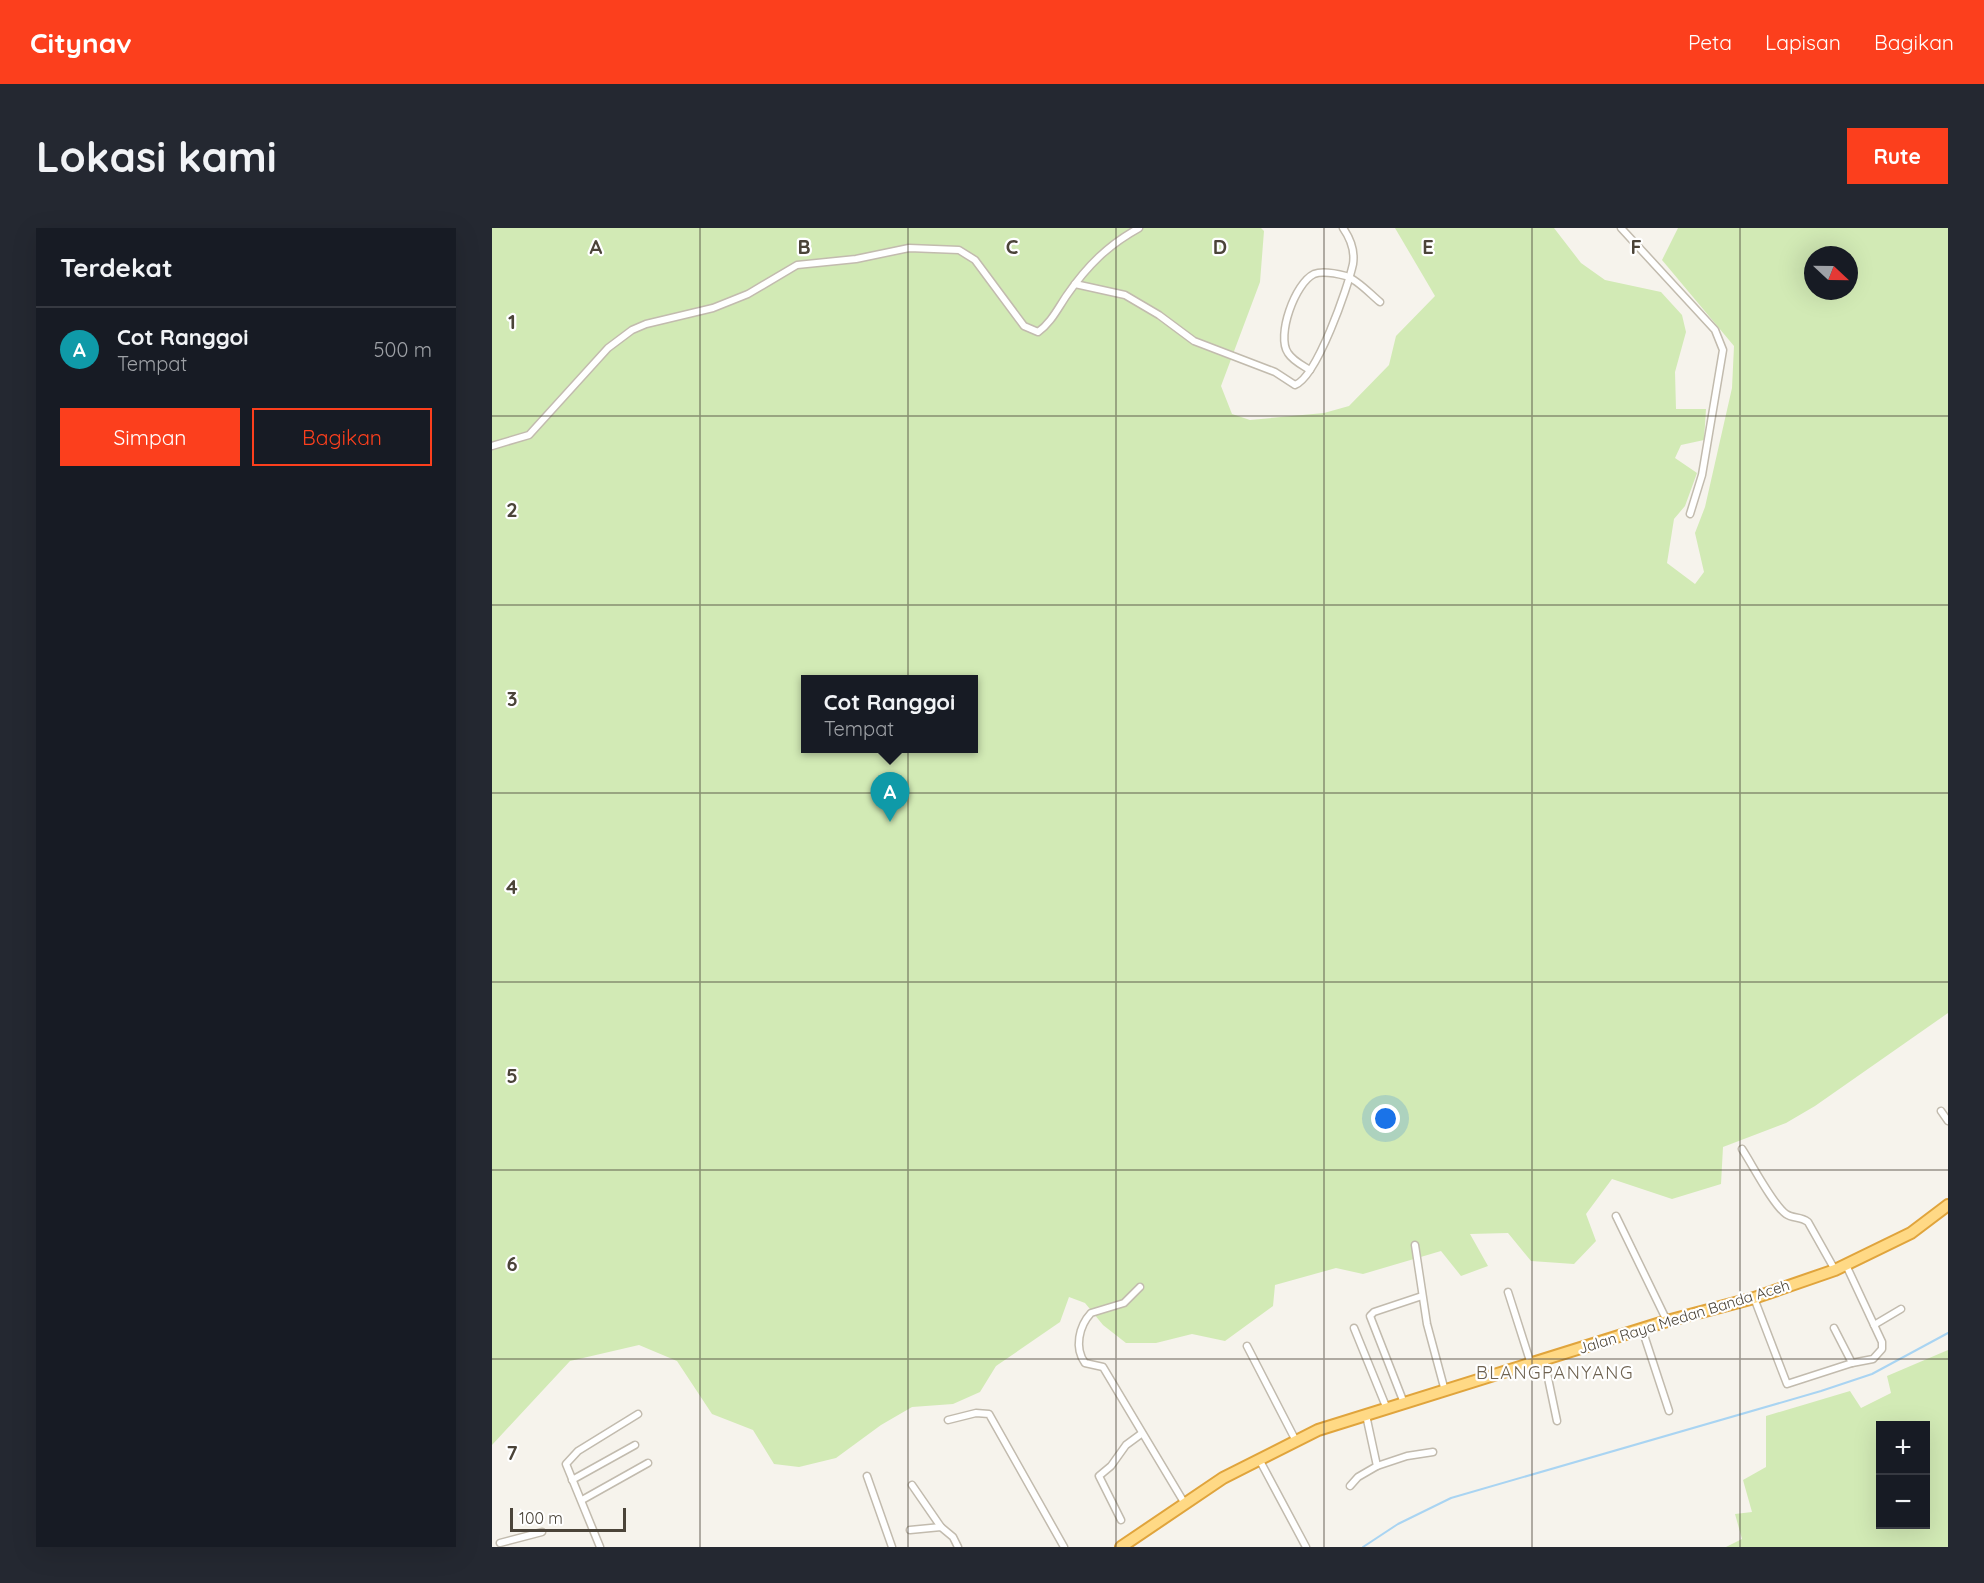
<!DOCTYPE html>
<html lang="id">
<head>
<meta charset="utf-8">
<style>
  body { margin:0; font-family:Quicksand,sans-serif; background:#242831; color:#f1f3f6 }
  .controls { position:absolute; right:18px; bottom:18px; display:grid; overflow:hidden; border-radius:0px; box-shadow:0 6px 24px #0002 }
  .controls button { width:54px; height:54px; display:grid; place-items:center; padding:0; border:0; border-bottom:2px solid #363941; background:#171b24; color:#f1f3f6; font:30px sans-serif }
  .compass { position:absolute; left:1312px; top:18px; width:54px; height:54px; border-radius:50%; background:#171b24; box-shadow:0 6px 24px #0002; rotate:112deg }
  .scale { position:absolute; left:18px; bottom:15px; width:116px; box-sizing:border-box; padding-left:6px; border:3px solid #4b4439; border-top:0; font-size:16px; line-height:21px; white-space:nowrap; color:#4b4439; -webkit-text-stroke:4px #fff; paint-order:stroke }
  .you { position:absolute; left:894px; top:891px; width:21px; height:21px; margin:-15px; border:4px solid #fff; border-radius:50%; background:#1a73e8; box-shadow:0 0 0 9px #1a73e833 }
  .badge { display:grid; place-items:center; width:39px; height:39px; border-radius:50%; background:#fc3f1d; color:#fff; font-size:20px; font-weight:700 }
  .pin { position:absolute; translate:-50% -50px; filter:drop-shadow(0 2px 3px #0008) }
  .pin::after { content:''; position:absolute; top:32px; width:21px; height:18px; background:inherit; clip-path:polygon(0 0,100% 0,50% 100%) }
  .popup { position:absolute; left:309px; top:447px; width:177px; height:78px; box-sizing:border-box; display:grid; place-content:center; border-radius:0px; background:#171b24; filter:drop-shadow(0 2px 4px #0005); font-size:20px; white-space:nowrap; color:#9ea1a6 }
  .popup b { font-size:22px; color:#f1f3f6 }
  .popup::after { content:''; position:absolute; left:50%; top:100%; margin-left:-12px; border:12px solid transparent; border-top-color:#171b24 }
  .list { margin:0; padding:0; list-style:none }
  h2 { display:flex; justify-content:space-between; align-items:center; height:78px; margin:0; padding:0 24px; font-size:26px }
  h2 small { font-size:20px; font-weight:400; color:#9ea1a6 }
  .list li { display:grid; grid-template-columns:39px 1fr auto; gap:18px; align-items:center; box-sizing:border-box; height:84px; padding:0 24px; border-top:2px solid #363941 }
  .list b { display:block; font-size:22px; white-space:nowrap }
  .list p { margin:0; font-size:20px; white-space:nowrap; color:#9ea1a6 }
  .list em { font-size:20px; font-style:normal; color:#9ea1a6 }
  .actions { display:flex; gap:12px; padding:18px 24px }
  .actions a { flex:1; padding:14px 0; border:2px solid #fc3f1d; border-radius:0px; text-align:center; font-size:21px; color:#fc3f1d }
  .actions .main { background:#fc3f1d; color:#fff }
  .map { position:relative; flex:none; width:1456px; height:1319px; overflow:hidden; border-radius:0px }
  header { display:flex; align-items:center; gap:36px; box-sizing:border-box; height:84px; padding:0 30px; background:#fc3f1d; color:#fff }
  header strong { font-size:28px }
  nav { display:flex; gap:33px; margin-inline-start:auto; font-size:21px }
  .intro { display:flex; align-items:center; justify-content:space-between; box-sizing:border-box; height:144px; padding:0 36px }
  h1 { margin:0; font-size:42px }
  .button { padding:15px 27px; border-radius:0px; background:#fc3f1d; color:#fff; font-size:21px; font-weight:700 }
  main { display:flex; gap:36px; padding:0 36px }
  aside { flex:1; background:#171b24; border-radius:0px; box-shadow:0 6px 24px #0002 }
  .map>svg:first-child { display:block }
</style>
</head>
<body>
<header>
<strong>Citynav</strong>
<nav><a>Peta</a><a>Lapisan</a><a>Bagikan</a></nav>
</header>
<div class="intro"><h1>Lokasi kami</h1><a class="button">Rute</a></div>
<main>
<aside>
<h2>Terdekat<small></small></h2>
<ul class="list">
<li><span class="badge" style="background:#0f9aa8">A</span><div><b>Cot Ranggoi</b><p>Tempat</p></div><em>500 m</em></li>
</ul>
<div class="actions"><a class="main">Simpan</a><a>Bagikan</a></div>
</aside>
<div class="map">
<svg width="1456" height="1319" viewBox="0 0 1456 1319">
  <rect width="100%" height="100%" fill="#f6f3ec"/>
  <g fill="#d2eab5" fill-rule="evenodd">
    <path d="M0 0H769L772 3 768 54 729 158 740 186 758 192 832 185 857 178 897 137 904 108 943 68 903 0H1062L1089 35 1113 52 1169 64 1190 87 1194 104 1183 144 1184 181H1214L1212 212 1189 217 1183 230 1205 245 1193 278 1182 291 1175 335 1203 356 1212 344 1203 305 1213 279 1240 160 1242 118 1170 32 1186 0H1456V785L1323 878 1294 895 1231 919 1229 956 1180 971 1120 951 1094 986 1104 1013 1082 1036 1039 1033 1016 1005 978 1006 996 1038 969 1048 949 1023 871 1046 844 1040 783 1057 781 1078 733 1113 700 1106 664 1115H634L611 1097 593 1075 577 1069 568 1094 504 1138 488 1164 461 1176 420 1179 389 1197 344 1230 307 1239 282 1236 261 1202 220 1186 185 1133 147 1117 78 1133 0 1217ZM1321 27H1357V63H1321ZM314 452H482V520H314Z"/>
    <path d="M1456 1122V1319H1234L1250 1311 1243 1286 1260 1284 1251 1252 1274 1239V1188L1358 1163 1369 1180 1399 1165 1395 1148ZM1388 1198H1434V1296H1388Z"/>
  </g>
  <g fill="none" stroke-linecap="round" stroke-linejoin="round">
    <path stroke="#a9d4f2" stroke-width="2" d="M871 1319 906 1296 959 1270 1329 1163 1380 1146 1456 1105"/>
    <defs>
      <g id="minor">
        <path d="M1129 0 1223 102 1231 122 1210 247 1198 286"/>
        <path d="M583 56 633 67 667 87 702 113 783 144 803 157C825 149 856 59 861 36 863 23 858 10 851 0"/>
        <path d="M818 142C810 137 801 133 796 125 784 108 803 55 822 46 830 43 846 46 854 48 866 52 878 66 888 74"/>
        <path d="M0 218 37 207 116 120 140 102 154 96 221 80 256 66 305 37 364 31 417 20 467 22 483 32 532 98 546 104C559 95 566 80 575 67 595 38 616 17 647 0"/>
        <path d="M1449 883 1456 893"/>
        <path d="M1250 921C1260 936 1281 977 1294 986 1301 991 1308 988 1316 994L1343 1042"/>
        <path d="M1124 988 1175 1093"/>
        <path d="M923 1017 935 1096 953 1163"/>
        <path d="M648 1059 632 1075 599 1085C587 1098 582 1120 593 1135L611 1139 693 1276"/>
        <path d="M1016 1064 1039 1136"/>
        <path d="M1262 1070 1295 1156 1360 1135"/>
        <path d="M1382 1097 1409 1081"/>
        <path d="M862 1100 895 1181"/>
        <path d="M1342 1100 1360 1135 1381 1131 1390 1121V1114L1354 1037"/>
        <path d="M1150 1101 1177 1183"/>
        <path d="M755 1118 804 1213"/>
        <path d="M1052 1131 1065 1193"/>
        <path d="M912 1175 878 1088 882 1084 930 1068"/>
        <path d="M456 1192 484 1185 497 1186 572 1319"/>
        <path d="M767 1231 814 1319"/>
        <path d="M885 1238 915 1228 941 1224"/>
        <path d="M375 1248 400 1319"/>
        <path d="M80 1252 143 1217"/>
        <path d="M420 1257 449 1299"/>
        <path d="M858 1258 866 1249 885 1238 874 1187"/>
        <path d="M90 1272 156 1235"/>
        <path d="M629 1292 607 1248 619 1238 634 1217 649 1206"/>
        <path d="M418 1302 449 1299 461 1309 466 1319"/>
        <path d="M8 1315 50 1304"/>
        <path d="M108 1319 74 1236 86 1223 146 1186"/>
      </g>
      <path id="trunk" d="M629 1319 731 1250 826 1202 1175 1093 1262 1070 1343 1042 1419 1005 1456 977"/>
    </defs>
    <use href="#minor" stroke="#c2bbae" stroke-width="9"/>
    <use href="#trunk" stroke="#e0a43c" stroke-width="14"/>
    <use href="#minor" stroke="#fff" stroke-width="6"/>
    <use href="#trunk" stroke="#ffd985" stroke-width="10"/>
  </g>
  <path fill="none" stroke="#4b4439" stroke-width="1.5" stroke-opacity="0.55" d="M208 0V1319M416 0V1319M624 0V1319M832 0V1319M1040 0V1319M1248 0V1319M0 188H1456M0 377H1456M0 565H1456M0 754H1456M0 942H1456M0 1131H1456"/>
  <g text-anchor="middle" stroke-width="4.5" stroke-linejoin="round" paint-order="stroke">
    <g font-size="15" fill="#4b4439" stroke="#fff">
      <text transform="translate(1192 1089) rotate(-17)" y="5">Jalan Raya Medan Banda Aceh</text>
    </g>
    <g font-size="18" letter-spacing="1.5" fill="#6e6250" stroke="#fff">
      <text x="1063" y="1151">BLANGPANYANG</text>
    </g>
  </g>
  <g font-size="20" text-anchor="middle" font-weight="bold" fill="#4b4439" stroke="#fff" stroke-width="4.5" stroke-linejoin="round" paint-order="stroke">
    <text x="104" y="26">A</text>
    <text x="312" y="26">B</text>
    <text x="520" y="26">C</text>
    <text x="728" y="26">D</text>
    <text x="936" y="26">E</text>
    <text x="1144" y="26">F</text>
    <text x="20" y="101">1</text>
    <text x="20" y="289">2</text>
    <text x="20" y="478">3</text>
    <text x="20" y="666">4</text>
    <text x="20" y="855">5</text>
    <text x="20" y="1043">6</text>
    <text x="20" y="1232">7</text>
  </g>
</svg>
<div class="controls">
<button>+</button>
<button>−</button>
</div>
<svg class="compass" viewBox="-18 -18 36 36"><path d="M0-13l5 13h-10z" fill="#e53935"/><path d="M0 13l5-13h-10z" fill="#9ea1a6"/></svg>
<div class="scale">100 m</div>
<div class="you"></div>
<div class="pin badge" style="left:398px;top:594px;background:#0f9aa8">A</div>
<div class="popup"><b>Cot Ranggoi</b>Tempat</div>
</div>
</main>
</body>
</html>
